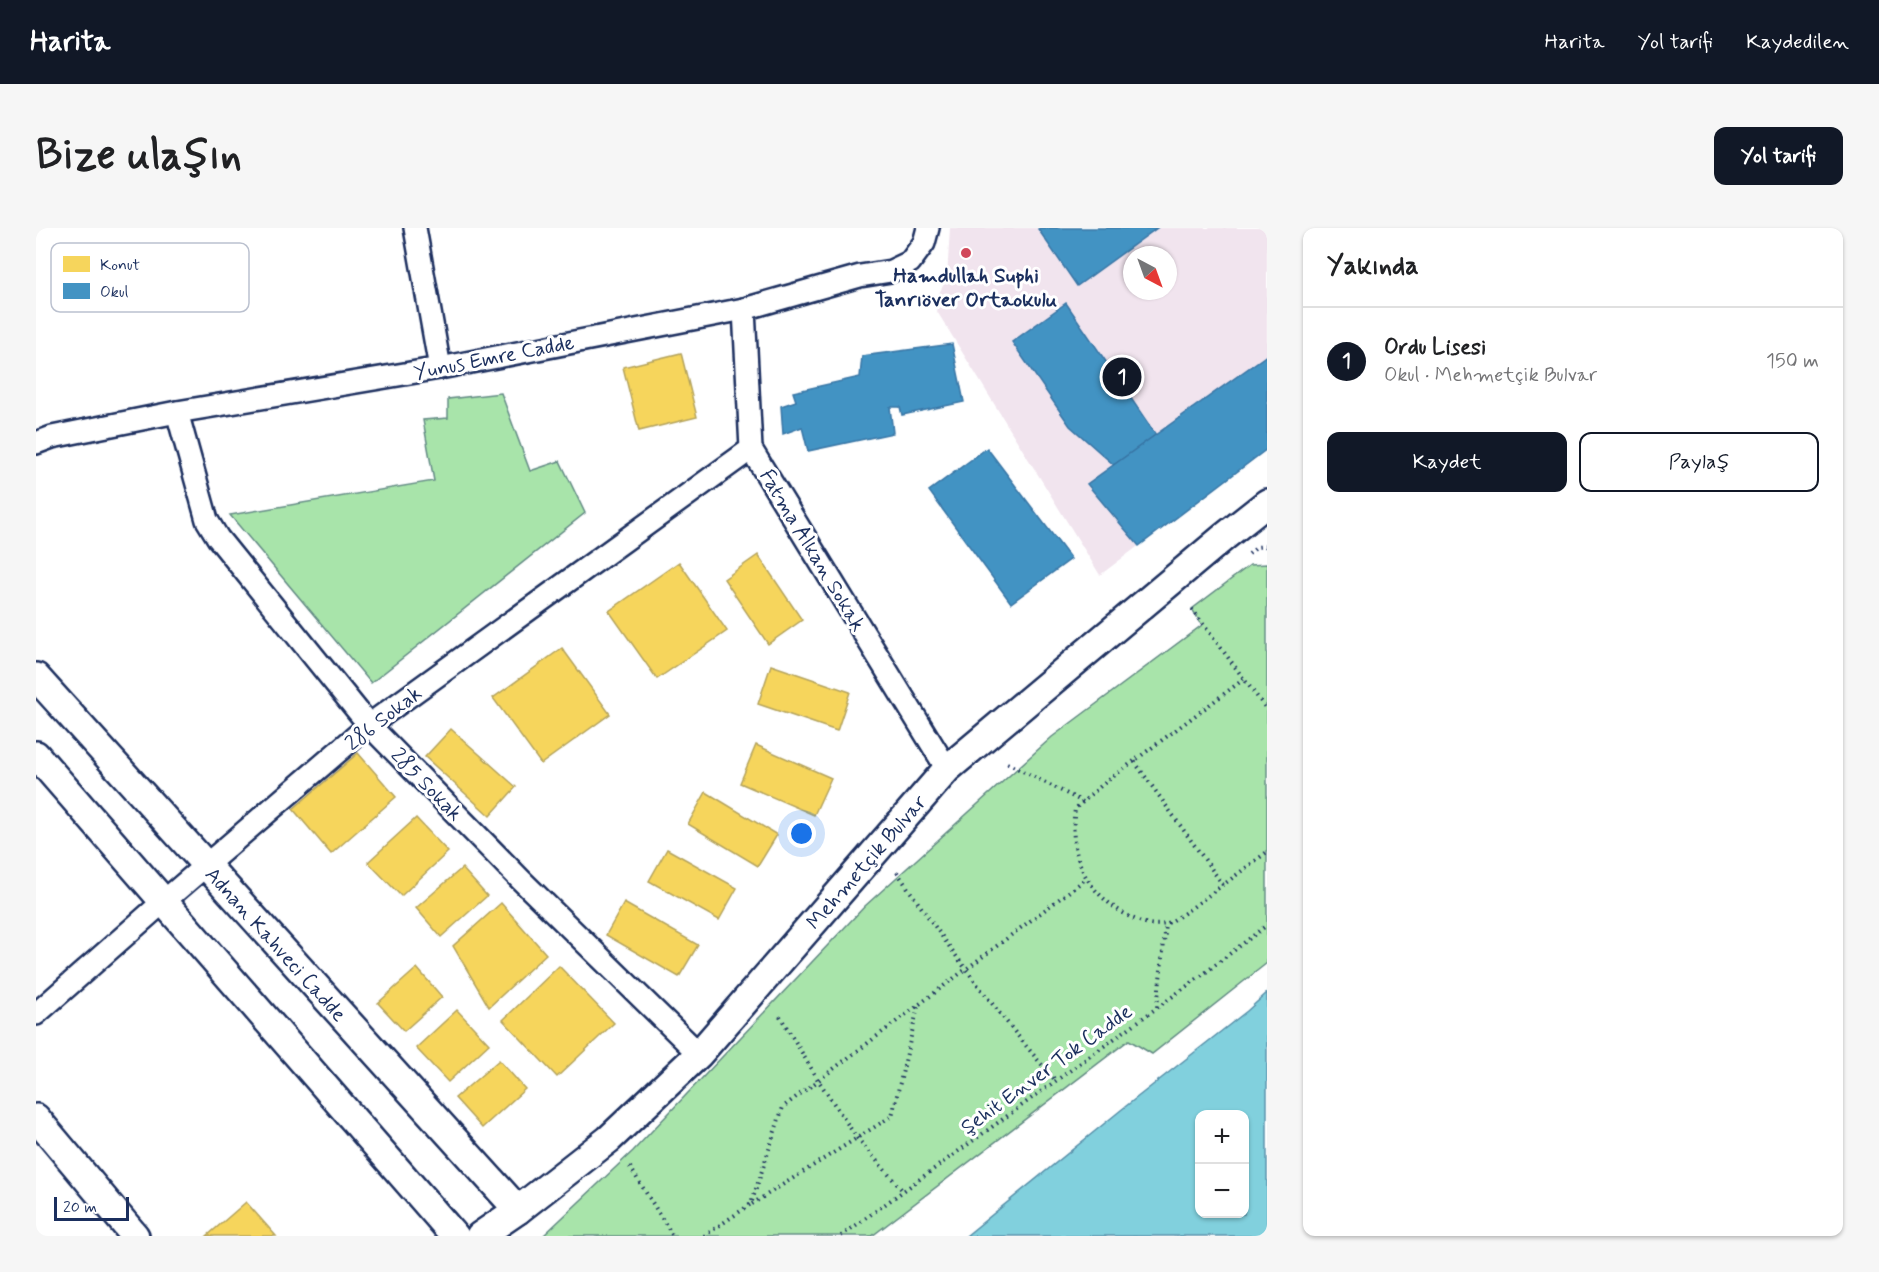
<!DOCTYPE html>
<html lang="tr">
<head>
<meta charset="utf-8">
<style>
  body { margin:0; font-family:Mynerve,sans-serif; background:#f6f6f6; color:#202124 }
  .controls { position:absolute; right:18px; bottom:18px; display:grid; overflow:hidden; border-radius:12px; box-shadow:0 2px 4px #0004 }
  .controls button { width:54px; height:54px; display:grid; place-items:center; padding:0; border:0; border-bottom:2px solid #e0e0e0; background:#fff; color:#202124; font:30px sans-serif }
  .compass { position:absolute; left:1087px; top:18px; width:54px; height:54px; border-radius:50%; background:#fff; box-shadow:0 2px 4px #0004; rotate:139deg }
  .scale { position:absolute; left:18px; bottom:15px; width:75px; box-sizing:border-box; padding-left:6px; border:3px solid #1b2f5e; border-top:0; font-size:16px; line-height:21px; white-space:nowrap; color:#1b2f5e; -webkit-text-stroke:4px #fff; paint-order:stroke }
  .you { position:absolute; left:766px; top:606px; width:21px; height:21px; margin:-15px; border:4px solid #fff; border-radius:50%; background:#1a73e8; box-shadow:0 0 0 9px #1a73e833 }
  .badge { display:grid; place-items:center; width:39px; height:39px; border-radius:50%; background:#111827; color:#fff; font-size:20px; font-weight:700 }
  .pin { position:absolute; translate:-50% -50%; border:3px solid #fff; box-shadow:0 2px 6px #0006 }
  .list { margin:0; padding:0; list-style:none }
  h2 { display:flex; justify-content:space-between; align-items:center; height:78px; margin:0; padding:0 24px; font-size:26px }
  h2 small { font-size:20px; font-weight:400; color:#757577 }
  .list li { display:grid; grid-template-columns:39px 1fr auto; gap:18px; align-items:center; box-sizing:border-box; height:108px; padding:0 24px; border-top:2px solid #e0e0e0 }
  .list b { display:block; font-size:22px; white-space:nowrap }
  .list p { margin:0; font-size:20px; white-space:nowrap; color:#757577 }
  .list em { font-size:20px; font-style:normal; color:#757577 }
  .actions { display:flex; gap:12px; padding:18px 24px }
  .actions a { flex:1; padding:14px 0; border:2px solid #111827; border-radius:12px; text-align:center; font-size:21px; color:#111827 }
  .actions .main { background:#111827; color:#fff }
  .map { position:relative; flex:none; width:1231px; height:1008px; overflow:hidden; border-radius:12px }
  header { display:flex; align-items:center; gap:36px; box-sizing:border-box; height:84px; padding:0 30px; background:#111827; color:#fff }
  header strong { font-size:28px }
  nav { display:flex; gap:33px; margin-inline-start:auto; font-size:21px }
  .intro { display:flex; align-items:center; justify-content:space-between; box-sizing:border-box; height:144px; padding:0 36px }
  h1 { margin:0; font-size:42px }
  .button { padding:15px 27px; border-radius:12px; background:#111827; color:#fff; font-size:21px; font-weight:700 }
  main { display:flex; gap:36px; padding:0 36px }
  aside { flex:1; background:#fff; border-radius:12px; box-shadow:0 2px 4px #0004 }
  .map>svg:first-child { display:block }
</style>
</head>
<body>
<header>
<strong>Harita</strong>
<nav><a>Harita</a><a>Yol tarifi</a><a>Kaydedilen</a></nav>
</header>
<div class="intro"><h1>Bize ulaşın</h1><a class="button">Yol tarifi</a></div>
<main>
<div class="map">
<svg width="1231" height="1008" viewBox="0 0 1231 1008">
  <rect width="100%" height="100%" fill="#fff"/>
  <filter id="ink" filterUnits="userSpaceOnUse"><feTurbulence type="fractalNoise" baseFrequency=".0167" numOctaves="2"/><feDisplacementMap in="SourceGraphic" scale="12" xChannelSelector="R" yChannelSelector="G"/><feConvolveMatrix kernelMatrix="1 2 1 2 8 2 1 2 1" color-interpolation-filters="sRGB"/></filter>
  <g filter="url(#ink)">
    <path fill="#f1e4ee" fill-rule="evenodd" d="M914 0H1231V221L1064 347 897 77 911 50ZM1096 27H1132V63H1096Z"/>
    <g fill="#a8e4aa" stroke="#628a84" stroke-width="1.5">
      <path d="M465 165 494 243 524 233 549 285 335 455 194 287 398 253 387 192 412 190V171Z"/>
      <path d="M1231 336V735L1116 826 1093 812 836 1008H507L597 923 829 678 1016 509 1166 397 1156 381 1214 337Z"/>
    </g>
    <path fill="#81d0dd" stroke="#5890aa" stroke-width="1.5" fill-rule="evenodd" d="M1231 765V1008H930L1085 882 1211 783ZM1164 886H1208V986H1164Z"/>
    <g fill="#f6d55c" stroke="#b4a35d" stroke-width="1.5">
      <path d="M645 125 661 189 603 203 587 139Z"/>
      <path d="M722 327 766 392 732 416 688 351Z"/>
      <path d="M643 334 691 403 621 451 573 383Z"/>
      <path d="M526 420 574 486 505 536 457 470Z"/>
      <path d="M735 437 814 464 801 503 722 476Z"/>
      <path d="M415 501 480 559 454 588 389 529Z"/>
      <path d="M720 517 795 550 778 587 704 555Z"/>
      <path d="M322 525 360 569 295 626 257 581Z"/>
      <path d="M670 564 741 607 722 638 652 596Z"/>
      <path d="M380 590 412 624 365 668 332 634Z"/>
      <path d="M631 621 701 660 683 692 613 653Z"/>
      <path d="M426 640 451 668 405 709 380 680Z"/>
      <path d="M465 675 510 726 453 779 417 718Z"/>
      <path d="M588 675 662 717 643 749 570 707Z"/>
      <path d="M523 738 578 795 521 849 467 792Z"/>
      <path d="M381 740 406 769 368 803 342 775Z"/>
      <path d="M421 782 453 816 412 854 380 820Z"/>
      <path d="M463 832 489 861 446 900 419 870Z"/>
      <path d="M210 974 240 1008H171Z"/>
    </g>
    <g fill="#4393c3" stroke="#3775a5" stroke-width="1.5">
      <path d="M1004 0H1121L1041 58 1002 1Z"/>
      <path d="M1030 75 1120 207 1078 237 1034 198 976 114Z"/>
      <path d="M916 116 928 174 866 187 864 179H854L857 205 772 223 766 199 747 206 745 178 760 173 757 164 824 149 826 128Z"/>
      <path d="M1231 127V221L1103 318 1051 256Z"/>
      <path d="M951 220 1035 331 975 375 893 263Z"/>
    </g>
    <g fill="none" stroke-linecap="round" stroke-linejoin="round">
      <defs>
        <g id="minor">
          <path d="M379 0 404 140"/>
          <path d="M708 81 715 221 911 541"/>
          <path d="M141 184 171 292 182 310 333 497 485 652 663 826"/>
          <path d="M0 215 16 209 141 184 404 140 708 81 824 48 855 43 874 34 888 15 892 0"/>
          <path d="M0 786 127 674 333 497 715 221"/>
        </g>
        <g id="tertiary">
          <path d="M0 449 482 982"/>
          <path d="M0 527 419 1008"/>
          <path d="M0 890 99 1008"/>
          <path d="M444 1008 482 982 573 911 663 826 911 541 1188 309 1231 275"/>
        </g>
      </defs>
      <use href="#minor" stroke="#1b2f5e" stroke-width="26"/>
      <use href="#tertiary" stroke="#1b2f5e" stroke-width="32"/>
      <g stroke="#1b2f5e" stroke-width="4" stroke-dasharray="1.5 4.5" stroke-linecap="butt">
        <path d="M1213 326 1221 319 1231 318"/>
        <path d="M1156 381 1231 482"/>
        <path d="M1208 451 1098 533 1187 657 1231 624"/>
        <path d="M1098 533 1066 557 1039 581C1032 626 1049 663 1089 686 1100 693 1115 699 1129 696 1140 693 1175 665 1187 657"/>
        <path d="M971 535 1047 574"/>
        <path d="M861 644C910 716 962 787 1020 853"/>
        <path d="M1121 779 1130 696"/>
        <path d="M744 788 782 852 821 910 867 963"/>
        <path d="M594 939 637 1008"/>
        <path d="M716 976 856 888 882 779"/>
        <path d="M668 1008 715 976 747 879 1051 650"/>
        <path d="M805 1008 1165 748 1231 697"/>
      </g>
      <use href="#minor" stroke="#fff" stroke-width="21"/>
      <use href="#tertiary" stroke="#fff" stroke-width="27"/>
    </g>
  </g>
  <circle fill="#d1495b" stroke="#fff" stroke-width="2" cx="930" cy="25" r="6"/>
  <g text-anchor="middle" stroke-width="6" stroke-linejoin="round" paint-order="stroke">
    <g font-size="21" font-weight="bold" fill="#1b2f5e" stroke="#fff">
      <text x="930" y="54">Hamdullah Suphi<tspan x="930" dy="24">Tanrıöver Ortaokulu</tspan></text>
    </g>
    <g font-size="21" fill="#1b2f5e" stroke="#fff">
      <text transform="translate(458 129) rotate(-11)" y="7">Yunus Emre Cadde</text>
      <text transform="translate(777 322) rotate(59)" y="7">Fatma Alkan Sokak</text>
      <text transform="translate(347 490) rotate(-38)" y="7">286 Sokak</text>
      <text transform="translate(391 556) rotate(46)" y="7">285 Sokak</text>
      <text transform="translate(830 634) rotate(-49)" y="7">Mehmetçik Bulvar</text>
      <text transform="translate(240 716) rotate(48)" y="7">Adnan Kahveci Cadde</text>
      <text transform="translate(1010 841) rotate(-36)" y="7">Şehit Enver Tok Cadde</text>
    </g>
  </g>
  <rect x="15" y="15" width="198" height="69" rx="9" fill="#fff" stroke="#bbc1cf" stroke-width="1.5"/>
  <rect x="27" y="28" width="27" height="16" fill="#f6d55c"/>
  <rect x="27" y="55" width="27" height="16" fill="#4393c3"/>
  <g font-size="16" fill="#1b2f5e">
    <text x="64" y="42">Konut</text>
    <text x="64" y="69">Okul</text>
  </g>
</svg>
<div class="controls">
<button>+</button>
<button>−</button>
</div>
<svg class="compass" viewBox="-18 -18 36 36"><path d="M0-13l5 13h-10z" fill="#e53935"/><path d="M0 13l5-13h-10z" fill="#757577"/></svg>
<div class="scale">20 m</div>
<div class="you"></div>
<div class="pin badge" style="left:1086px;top:149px">1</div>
</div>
<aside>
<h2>Yakında<small></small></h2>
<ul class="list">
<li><span class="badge">1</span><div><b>Ordu Lisesi</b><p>Okul · Mehmetçik Bulvar</p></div><em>150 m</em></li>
</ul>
<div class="actions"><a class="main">Kaydet</a><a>Paylaş</a></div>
</aside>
</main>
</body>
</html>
